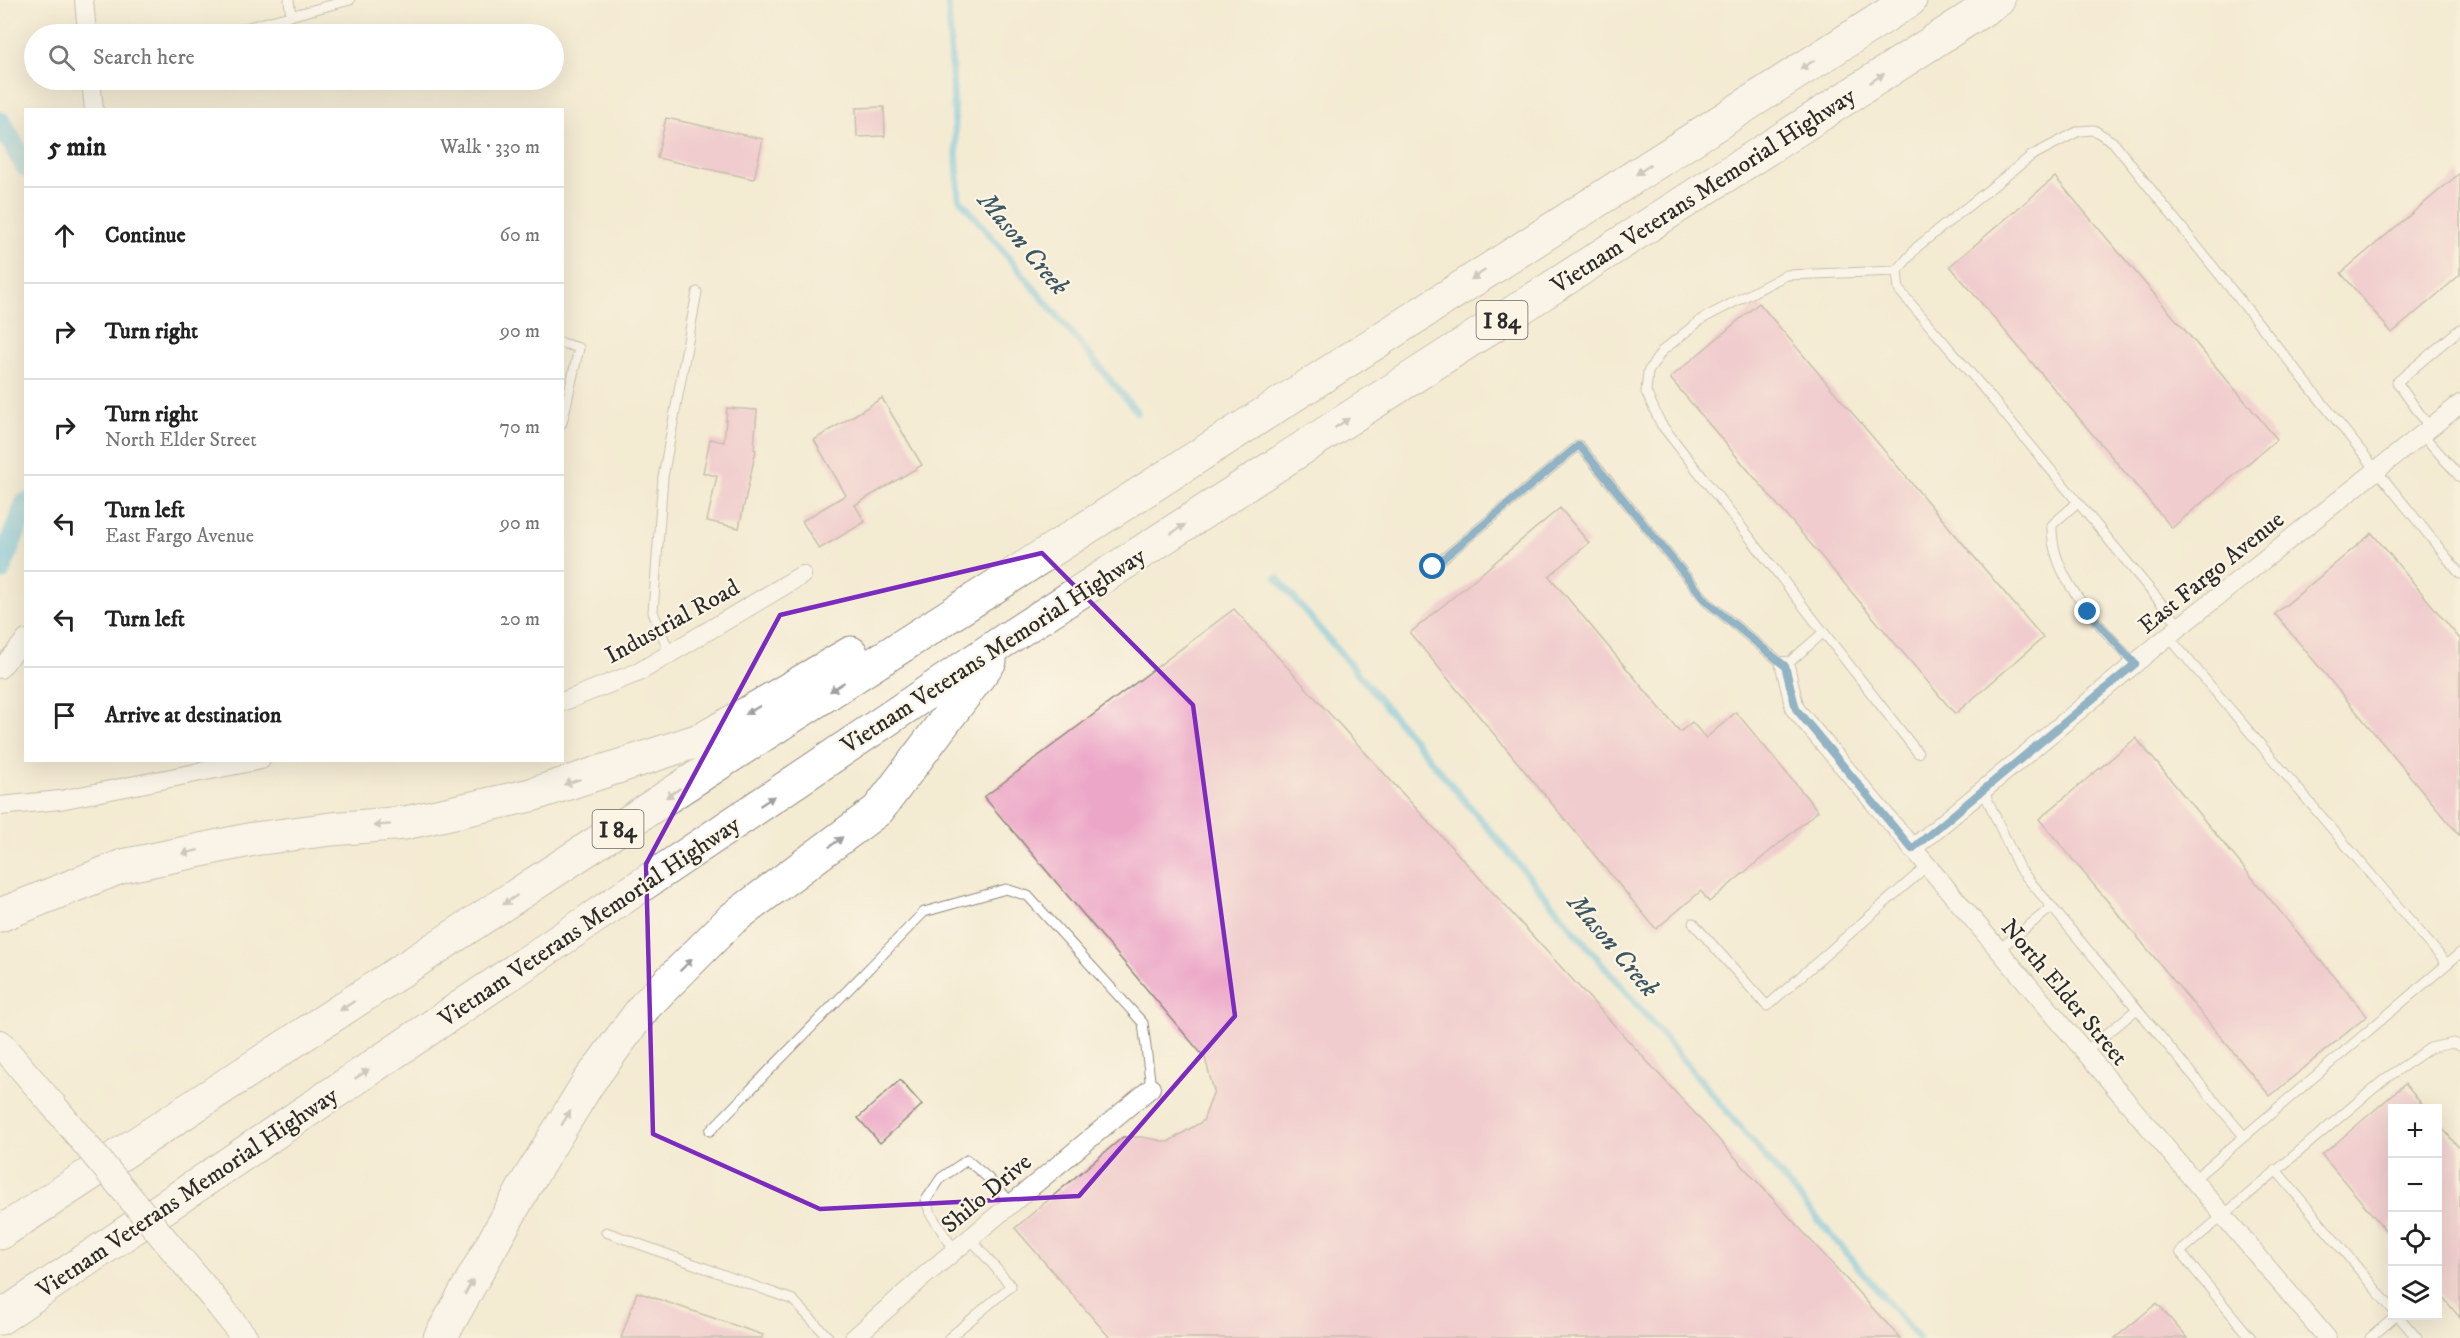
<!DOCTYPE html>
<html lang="en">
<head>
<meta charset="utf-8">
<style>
  body { margin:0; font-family:"IM FELL DW Pica",serif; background:#f2f2f2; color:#222 }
  .controls { position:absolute; right:18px; bottom:18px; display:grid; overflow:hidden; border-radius:0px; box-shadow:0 6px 24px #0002 }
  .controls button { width:54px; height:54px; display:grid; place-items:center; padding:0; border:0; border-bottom:2px solid #e0e0e0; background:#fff; color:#222; font:30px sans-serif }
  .stop { position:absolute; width:18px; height:18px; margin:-14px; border:4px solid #1f6fb2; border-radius:50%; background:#fff }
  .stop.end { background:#1f6fb2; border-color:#fff; box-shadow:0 2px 6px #0008 }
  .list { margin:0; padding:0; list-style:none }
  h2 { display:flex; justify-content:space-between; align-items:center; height:78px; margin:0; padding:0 24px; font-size:26px }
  h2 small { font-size:20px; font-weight:400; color:#767676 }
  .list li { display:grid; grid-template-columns:39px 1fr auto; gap:18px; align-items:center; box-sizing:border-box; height:96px; padding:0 24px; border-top:2px solid #e0e0e0 }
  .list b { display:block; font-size:22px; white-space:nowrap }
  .list p { margin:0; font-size:20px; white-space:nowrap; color:#767676 }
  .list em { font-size:20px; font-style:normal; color:#767676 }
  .icon { flex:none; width:33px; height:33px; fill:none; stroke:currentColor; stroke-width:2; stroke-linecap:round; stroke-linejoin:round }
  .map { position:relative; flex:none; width:2460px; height:1338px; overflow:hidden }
  .search { position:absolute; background:#fff; box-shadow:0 6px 24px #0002; left:24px; top:24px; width:540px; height:66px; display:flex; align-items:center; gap:15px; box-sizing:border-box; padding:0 21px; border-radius:33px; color:#767676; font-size:22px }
  .panel { position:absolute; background:#fff; box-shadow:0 6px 24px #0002; left:24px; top:108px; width:540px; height:654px; border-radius:0px }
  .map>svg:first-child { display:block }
</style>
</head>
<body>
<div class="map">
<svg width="2460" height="1338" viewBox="0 0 2460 1338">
  <rect width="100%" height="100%" fill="#fcf5e5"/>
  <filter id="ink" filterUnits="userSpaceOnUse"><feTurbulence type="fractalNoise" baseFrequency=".0167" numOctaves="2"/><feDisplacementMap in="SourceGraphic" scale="12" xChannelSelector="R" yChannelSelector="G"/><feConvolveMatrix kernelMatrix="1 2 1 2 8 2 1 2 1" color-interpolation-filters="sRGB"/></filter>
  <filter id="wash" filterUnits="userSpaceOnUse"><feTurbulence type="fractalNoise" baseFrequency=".008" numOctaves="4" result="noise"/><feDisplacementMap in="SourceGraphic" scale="24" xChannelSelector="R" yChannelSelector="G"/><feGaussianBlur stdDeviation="1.35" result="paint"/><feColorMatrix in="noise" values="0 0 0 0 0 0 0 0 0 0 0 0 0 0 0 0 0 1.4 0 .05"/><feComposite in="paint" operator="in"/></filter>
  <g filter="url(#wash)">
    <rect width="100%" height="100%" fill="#f4ebd3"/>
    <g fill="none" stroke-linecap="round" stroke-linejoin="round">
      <g stroke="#63bfe1" stroke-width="7">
        <path d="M948 0 959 198 1137 412"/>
        <path d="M1277 578 1918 1338"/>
      </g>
      <g stroke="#63bfe1" stroke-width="22">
        <path d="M0 122 26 166"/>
        <path d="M0 570 26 503"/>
      </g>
    </g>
    <g id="blocks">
      <g fill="#eca6c7">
        <path d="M884 107 885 136 857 137 856 108Z"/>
        <path d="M666 118 763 139 754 179 657 158Z"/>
        <path d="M2460 173V275L2392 333 2341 273Z"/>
        <path d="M2055 177 2277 439 2172 528 1950 266Z"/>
        <path d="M1759 303 2043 638 1955 714 1670 378Z"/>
        <path d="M882 398 922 465 855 505 865 522 819 549 802 521 846 495 814 440Z"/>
        <path d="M727 408 757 410 754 449 756 450 739 528 707 521 717 476 703 473 710 439 724 442Z"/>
        <path d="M1560 508 1589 543 1549 576 1680 732 1692 722 1706 738 1736 712 1818 811 1709 902 1701 891 1656 929 1410 633Z"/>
        <path d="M2372 533 2460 639V836L2275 614Z"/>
        <path d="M1234 609 1900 1338H1110L1015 1228 1123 1137H1142L1168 1142 1203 1121 1214 1091 1205 1058 984 797Z"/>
        <path d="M2136 738 2367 1016 2270 1096 2039 819Z"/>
        <path d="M900 1080 922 1105 880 1143 858 1118Z"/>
        <path d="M2405 1084 2425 1108H2392V1238L2322 1155Z"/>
        <path d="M2438 1123 2460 1149V1318L2438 1291Z"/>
        <path d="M637 1292 763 1335 762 1338H621Z"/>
        <path d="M2157 1303 2187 1338H2115Z"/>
      </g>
    </g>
  </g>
  <g filter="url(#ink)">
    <use href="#blocks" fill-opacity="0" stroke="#908b7f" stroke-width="1.5"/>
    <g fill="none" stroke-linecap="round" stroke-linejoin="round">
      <defs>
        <g id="service">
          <path d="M289 0 291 16"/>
          <path d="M222 34 350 0"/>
          <path d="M1897 271 1786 275 1702 319 1662 351 1648 372 1646 392 1661 424 1918 753"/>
          <path d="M562 343 579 348 562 423"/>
          <path d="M2430 428 2397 382 2460 329"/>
          <path d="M2422 434 2460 477"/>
          <path d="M2078 502 2052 525C2050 578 2101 627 2135 664"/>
          <path d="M1433 567 1579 445 1708 603 1785 666 1824 632"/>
          <path d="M2181 627 1979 383 1899 290 1897 271 1917 247 2031 156 2079 131 2094 130 2113 142 2460 574"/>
          <path d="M2168 636 2447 964"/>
          <path d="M670 654 653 612 663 477 697 292"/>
          <path d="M1983 790 2019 868 2243 1135"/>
          <path d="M1693 923 1767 1006 1927 866"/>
          <path d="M1998 950 2052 907"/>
          <path d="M2085 1052 2137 1009"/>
          <path d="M710 1131 924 912 1006 889 1028 896 1143 1023 1151 1088"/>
          <path d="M2276 1170 2392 1309"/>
          <path d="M2193 1180 2460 953"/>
          <path d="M606 1232 793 1300 829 1338"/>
          <path d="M955 1251 930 1213 926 1200 941 1178 967 1160 988 1178 1012 1203"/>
          <path d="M2398 1316 2417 1338"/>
          <path d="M949 1338 1011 1286 970 1238"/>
          <path d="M2251 1338 2180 1252 2385 1079 2430 1048 2453 1043 2460 1046"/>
          <path d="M2370 1338 2396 1316"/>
        </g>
        <g id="minor">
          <path d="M84 0 87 34"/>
          <path d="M91 80 94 110"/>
          <path d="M1785 666 1795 709 2327 1338"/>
          <path d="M0 669 26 639"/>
          <path d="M562 702 639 672 802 575"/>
          <path d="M0 806 60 800 261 760"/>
          <path d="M1912 849 2168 636 2460 404"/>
          <path d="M854 1338 923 1277 1151 1088"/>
        </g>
        <g id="secondary">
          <path d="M0 1043 53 1105"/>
          <path d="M220 1306 245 1338"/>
        </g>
        <g id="motorway">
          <path d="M0 915 123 866 254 839 331 829 405 823 531 795 703 739 851 653"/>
          <path d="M0 1233 693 780 1910 0"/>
          <path d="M0 1318 1005 640 1998 0"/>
          <path d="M440 1338 526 1184 588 1083 645 1006 732 919 878 810 990 661"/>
        </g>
      </defs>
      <use href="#service" stroke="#908b7f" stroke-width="11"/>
      <use href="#minor" stroke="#908b7f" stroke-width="20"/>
      <use href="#secondary" stroke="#908b7f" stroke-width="28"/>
      <use href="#motorway" stroke="#908b7f" stroke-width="35"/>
      <use href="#service" stroke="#fff" stroke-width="9"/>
      <use href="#minor" stroke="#fff" stroke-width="18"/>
      <use href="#secondary" stroke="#fff" stroke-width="26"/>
      <use href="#motorway" stroke="#fff" stroke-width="33"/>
      <defs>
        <path id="secondary-bridge" d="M53 1105 220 1306"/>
      </defs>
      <use href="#secondary-bridge" stroke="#908b7f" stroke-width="28" stroke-linecap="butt"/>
      <use href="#secondary-bridge" stroke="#fff" stroke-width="26"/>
    </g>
    <defs><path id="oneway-solid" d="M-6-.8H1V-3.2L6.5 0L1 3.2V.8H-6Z" transform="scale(1.5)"/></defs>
    <g fill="#a0a0a0">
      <use href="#oneway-solid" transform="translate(1807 65) rotate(147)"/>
      <use href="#oneway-solid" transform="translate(1877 78) rotate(-33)"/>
      <use href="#oneway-solid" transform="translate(1643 170) rotate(147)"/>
      <use href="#oneway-solid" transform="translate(1478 275) rotate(147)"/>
      <use href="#oneway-solid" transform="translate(1342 423) rotate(-33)"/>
      <use href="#oneway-solid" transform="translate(1178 529) rotate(-33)"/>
      <use href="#oneway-solid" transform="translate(837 687) rotate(147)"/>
      <use href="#oneway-solid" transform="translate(753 710) rotate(150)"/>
      <use href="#oneway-solid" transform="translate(572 782) rotate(162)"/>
      <use href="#oneway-solid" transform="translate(673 793) rotate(147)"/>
      <use href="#oneway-solid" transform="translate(767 801) rotate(-34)"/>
      <use href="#oneway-solid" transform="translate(382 825) rotate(176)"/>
      <use href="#oneway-solid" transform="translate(836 842) rotate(-37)"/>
      <use href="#oneway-solid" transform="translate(190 852) rotate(168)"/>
      <use href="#oneway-solid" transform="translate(510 900) rotate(147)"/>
      <use href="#oneway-solid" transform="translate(686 965) rotate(-45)"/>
      <use href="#oneway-solid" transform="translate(347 1006) rotate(147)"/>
      <use href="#oneway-solid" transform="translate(362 1074) rotate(-34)"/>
      <use href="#oneway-solid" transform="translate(566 1118) rotate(-58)"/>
      <use href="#oneway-solid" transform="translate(469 1287) rotate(-61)"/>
    </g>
  </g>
  <g fill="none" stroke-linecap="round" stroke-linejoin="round" filter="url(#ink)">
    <path stroke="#1f6fb2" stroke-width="8" d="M1433 567 1579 445 1708 603 1785 666 1796 709 1912 849 2135 664 2088 612"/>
  </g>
  <path d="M0 0H2460V1338H0ZM1042 553 1193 705 1235 1016 1079 1196 820 1209 653 1134 646 864 780 615Z" fill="#f4ebd3" fill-opacity=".55" fill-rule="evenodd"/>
  <path fill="none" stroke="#7b2cbf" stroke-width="4.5" stroke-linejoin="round" d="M1042 553 1193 705 1235 1016 1079 1196 820 1209 653 1134 646 864 780 615Z"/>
  <g text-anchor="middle" stroke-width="4.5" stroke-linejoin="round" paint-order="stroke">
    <g fill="#fcf5e5" stroke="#6a6863" stroke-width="1.5">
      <rect x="1476.5" y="301" width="51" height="38" rx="4.5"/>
      <rect x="592.5" y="810" width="51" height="38" rx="4.5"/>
    </g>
    <g font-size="22" font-weight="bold" fill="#2b2b2b">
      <text x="1502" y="328">I 84</text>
      <text x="618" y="837">I 84</text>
    </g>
    <g font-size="24" fill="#2b2b2b" stroke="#fcf5e5">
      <text transform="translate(1703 190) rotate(-33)" y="8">Vietnam Veterans Memorial Highway</text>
      <text transform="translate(2211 572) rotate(-39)" y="8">East Fargo Avenue</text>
      <text transform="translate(672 621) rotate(-29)" y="8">Industrial Road</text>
      <text transform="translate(993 650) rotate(-33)" y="8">Vietnam Veterans Memorial Highway</text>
      <text transform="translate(589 921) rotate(-34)" y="8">Vietnam Veterans Memorial Highway</text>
      <text transform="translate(2065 992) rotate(50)" y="8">North Elder Street</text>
      <text transform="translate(187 1192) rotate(-34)" y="8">Vietnam Veterans Memorial Highway</text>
      <text transform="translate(986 1193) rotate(-40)" y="8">Shilo Drive</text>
    </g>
    <g font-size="26" font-style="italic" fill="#3c5762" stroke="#fcf5e5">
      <text transform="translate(1024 243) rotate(50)" y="9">Mason Creek</text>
      <text transform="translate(1614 945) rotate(50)" y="9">Mason Creek</text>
    </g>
  </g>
</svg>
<div class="controls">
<button>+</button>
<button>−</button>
<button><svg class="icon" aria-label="locate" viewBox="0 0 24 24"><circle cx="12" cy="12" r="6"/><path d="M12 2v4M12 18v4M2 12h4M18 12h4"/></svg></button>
<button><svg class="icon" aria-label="layers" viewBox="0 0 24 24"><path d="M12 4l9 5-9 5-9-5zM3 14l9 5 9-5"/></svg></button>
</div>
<div class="stop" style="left:1433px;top:567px"></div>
<div class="stop end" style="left:2088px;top:612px"></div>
<div class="search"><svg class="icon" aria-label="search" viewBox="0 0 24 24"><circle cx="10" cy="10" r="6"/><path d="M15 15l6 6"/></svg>Search here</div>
<section class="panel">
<h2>5 min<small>Walk · 330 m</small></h2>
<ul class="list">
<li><svg class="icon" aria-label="ahead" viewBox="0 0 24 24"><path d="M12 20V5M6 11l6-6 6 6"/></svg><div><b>Continue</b></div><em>60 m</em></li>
<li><svg class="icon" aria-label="right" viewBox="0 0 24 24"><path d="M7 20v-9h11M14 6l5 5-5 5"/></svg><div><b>Turn right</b></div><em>90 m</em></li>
<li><svg class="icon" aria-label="right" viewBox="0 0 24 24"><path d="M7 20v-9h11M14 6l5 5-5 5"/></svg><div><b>Turn right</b><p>North Elder Street</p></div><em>70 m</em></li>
<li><svg class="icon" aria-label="left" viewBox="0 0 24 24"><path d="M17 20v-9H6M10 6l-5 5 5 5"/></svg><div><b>Turn left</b><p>East Fargo Avenue</p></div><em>90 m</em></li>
<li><svg class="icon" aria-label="left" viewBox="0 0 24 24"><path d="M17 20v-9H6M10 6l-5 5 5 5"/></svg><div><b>Turn left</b></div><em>20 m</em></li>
<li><svg class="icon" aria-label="arrive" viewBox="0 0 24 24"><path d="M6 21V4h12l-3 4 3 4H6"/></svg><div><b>Arrive at destination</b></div></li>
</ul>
</section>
</div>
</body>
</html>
